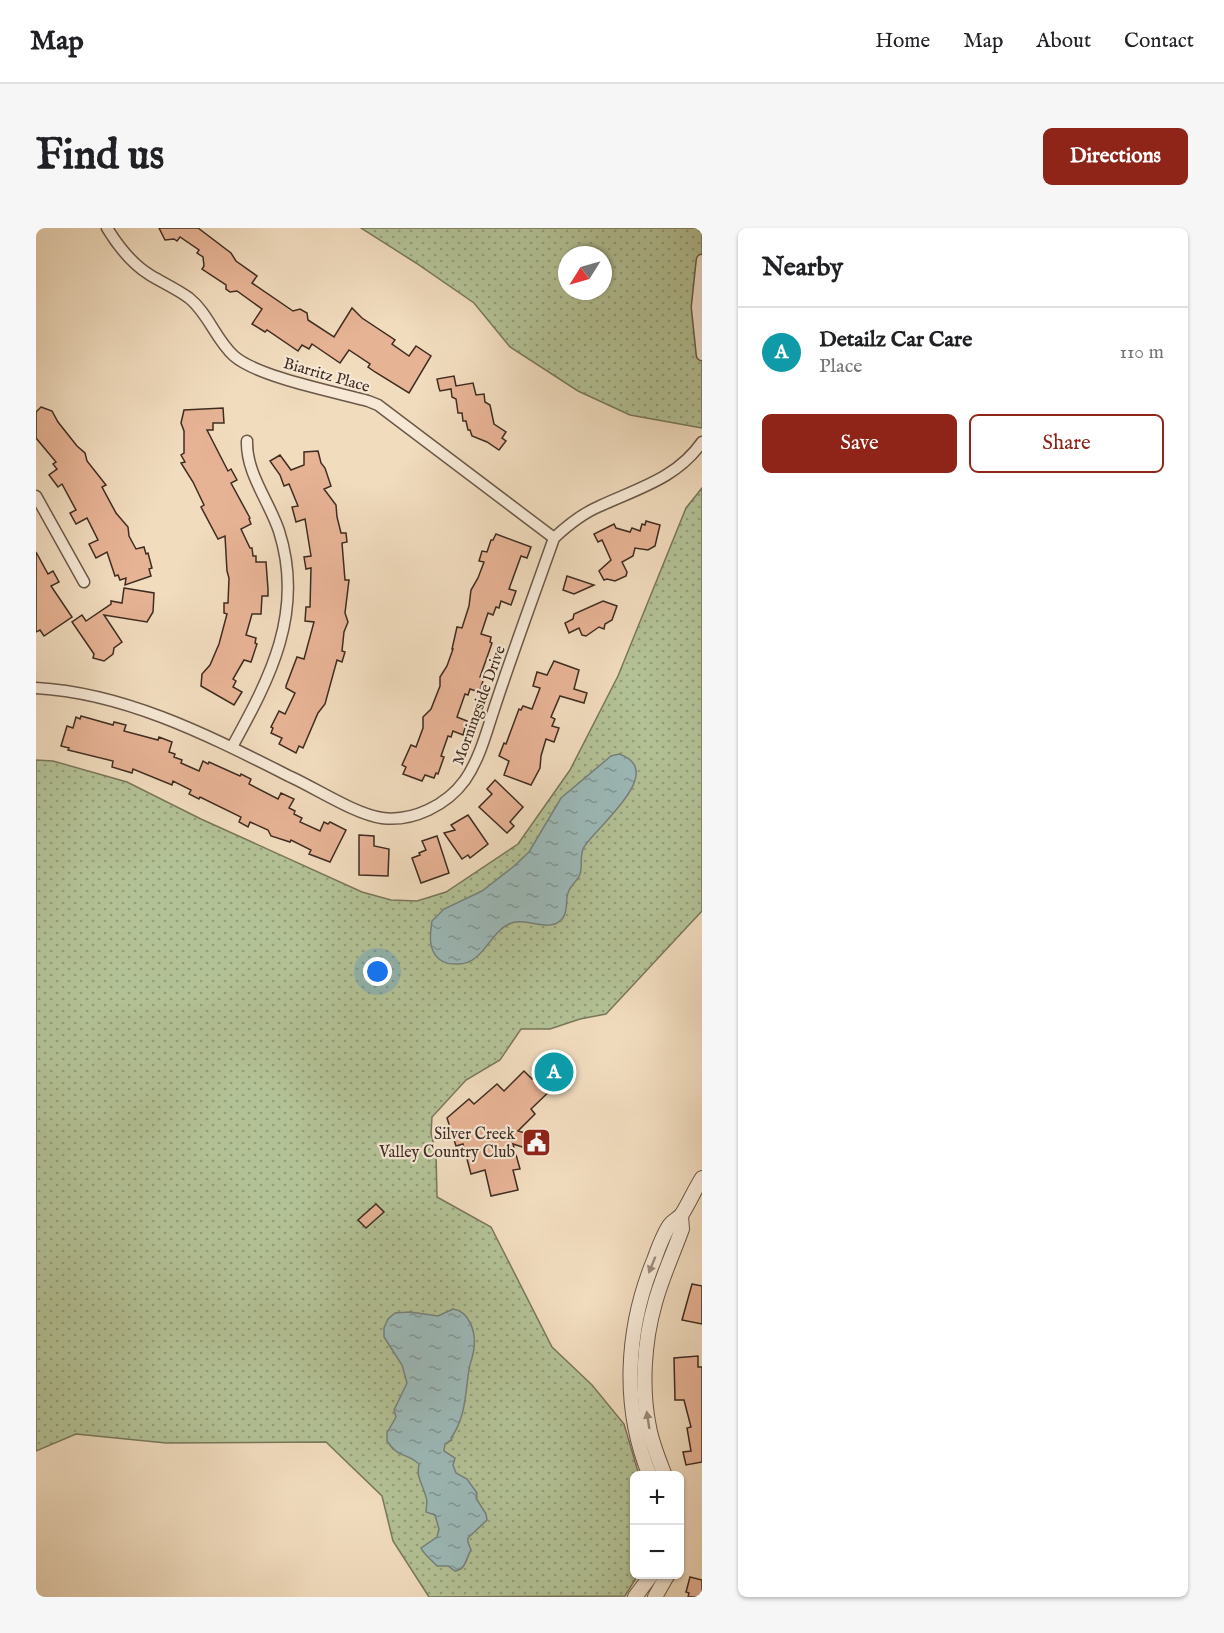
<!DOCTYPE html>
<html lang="en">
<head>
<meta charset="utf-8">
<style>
  body { margin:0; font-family:"IM FELL English",serif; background:#f6f6f6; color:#202124 }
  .controls { position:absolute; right:18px; bottom:18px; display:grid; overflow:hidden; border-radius:9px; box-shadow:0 2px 4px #0004 }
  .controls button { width:54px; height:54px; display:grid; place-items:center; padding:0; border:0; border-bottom:2px solid #e0e0e0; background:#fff; color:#202124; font:30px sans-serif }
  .compass { position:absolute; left:522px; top:18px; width:54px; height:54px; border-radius:50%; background:#fff; box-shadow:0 2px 4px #0004; rotate:233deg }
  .you { position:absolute; left:342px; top:744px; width:21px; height:21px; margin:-15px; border:4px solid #fff; border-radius:50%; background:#1a73e8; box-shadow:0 0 0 9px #1a73e833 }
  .badge { display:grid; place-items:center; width:39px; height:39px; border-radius:50%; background:#8f2418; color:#fff; font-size:20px; font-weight:700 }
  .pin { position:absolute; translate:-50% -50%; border:3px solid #fff; box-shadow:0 2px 6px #0006 }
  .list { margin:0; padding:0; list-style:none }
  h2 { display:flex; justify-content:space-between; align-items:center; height:78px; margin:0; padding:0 24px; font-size:26px }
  h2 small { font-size:20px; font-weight:400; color:#757577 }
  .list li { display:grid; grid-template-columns:39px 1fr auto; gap:18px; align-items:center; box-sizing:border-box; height:90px; padding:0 24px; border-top:2px solid #e0e0e0 }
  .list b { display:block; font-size:22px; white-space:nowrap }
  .list p { margin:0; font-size:20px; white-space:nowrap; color:#757577 }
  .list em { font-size:20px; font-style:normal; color:#757577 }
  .actions { display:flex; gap:12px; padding:18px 24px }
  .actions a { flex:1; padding:14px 0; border:2px solid #8f2418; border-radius:9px; text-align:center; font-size:21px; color:#8f2418 }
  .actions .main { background:#8f2418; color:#fff }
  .map { position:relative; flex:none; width:666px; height:1369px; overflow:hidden; border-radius:9px }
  header { display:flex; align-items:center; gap:36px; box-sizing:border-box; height:84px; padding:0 30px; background:#fff; border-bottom:2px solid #e0e0e0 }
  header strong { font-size:28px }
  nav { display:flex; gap:33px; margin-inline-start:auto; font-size:21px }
  .intro { display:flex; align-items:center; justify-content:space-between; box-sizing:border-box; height:144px; padding:0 36px }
  h1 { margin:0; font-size:42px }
  .button { padding:15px 27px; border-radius:9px; background:#8f2418; color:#fff; font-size:21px; font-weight:700 }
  main { display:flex; gap:36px; padding:0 36px }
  aside { flex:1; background:#fff; border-radius:9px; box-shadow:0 2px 4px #0004 }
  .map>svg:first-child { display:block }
</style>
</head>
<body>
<header>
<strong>Map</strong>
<nav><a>Home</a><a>Map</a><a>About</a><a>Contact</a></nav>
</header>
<div class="intro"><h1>Find us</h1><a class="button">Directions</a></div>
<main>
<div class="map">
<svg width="666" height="1369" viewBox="0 0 666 1369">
  <defs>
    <pattern id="grass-dots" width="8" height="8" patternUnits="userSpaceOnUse" patternTransform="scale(1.5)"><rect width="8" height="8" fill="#b3c296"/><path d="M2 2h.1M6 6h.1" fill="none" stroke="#939e7a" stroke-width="1.8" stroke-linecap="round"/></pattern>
    <pattern id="water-ripples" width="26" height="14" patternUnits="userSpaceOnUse" patternTransform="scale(1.5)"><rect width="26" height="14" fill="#9cbab9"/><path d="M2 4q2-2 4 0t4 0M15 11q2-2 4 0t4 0" fill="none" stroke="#819796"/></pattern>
  </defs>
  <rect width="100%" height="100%" fill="#f1dcbe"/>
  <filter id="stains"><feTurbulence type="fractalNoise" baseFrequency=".00333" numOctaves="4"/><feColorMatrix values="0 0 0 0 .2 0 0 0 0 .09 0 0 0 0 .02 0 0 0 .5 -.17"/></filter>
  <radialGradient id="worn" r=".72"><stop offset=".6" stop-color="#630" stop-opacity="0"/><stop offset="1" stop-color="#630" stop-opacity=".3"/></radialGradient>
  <g fill="url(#grass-dots)" stroke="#79775c" stroke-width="1.5" fill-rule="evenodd">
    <path d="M325 0H666V200L594 187 542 163 474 119 438 75 380 35ZM531 27H567V63H531Z"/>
    <path d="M666 260V683L570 786 544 791 514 801H485L464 832 430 852 396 889 395 905 400 925 401 969 455 999 516 1119 556 1157 588 1196 603 1247 598 1248V1346L602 1347 589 1368 393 1369 357 1313 346 1268 290 1214 130 1215 40 1206 0 1223V532L17 533 91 554 165 591 326 664 355 672 381 673 410 664 482 616 534 542 582 448 650 280Z"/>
  </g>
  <g fill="url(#water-ripples)" stroke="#77817c" stroke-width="1.5">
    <path d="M583 526C633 543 559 600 548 619 543 627 547 637 544 646 542 653 534 657 532 665 529 673 533 683 526 691 513 706 490 688 473 696 453 705 447 737 421 736 414 736 409 736 403 731 392 722 394 706 396 693L408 681 446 663 477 639 493 624 525 570 575 528Z"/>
    <path d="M417 1081C433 1083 440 1104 438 1119 438 1126 434 1134 433 1142 429 1166 430 1189 415 1210L416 1212 409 1216 408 1223 419 1230 417 1237 420 1245 431 1251 441 1265 440 1270 450 1286 451 1292 432 1310V1314L435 1322C430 1330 430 1342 419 1343L412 1338H401C395 1331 389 1328 385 1320L401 1309 403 1301 399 1287 390 1284C390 1279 392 1273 390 1269 387 1256 380 1251 383 1236 371 1225 362 1230 351 1213V1205L360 1189 358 1182 371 1155 366 1137 348 1109V1100L352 1091 359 1085 374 1084 402 1088Z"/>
  </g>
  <g fill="#e7b395" stroke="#3f2c21" stroke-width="1.5">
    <path d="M123 0H162L195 25 200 33 221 48 216 55 257 83 264 81 271 85 272 92 298 109 316 80 326 90 359 112 356 116 373 128 380 118 395 128 373 165 339 144 332 139 334 136 313 122 304 135 276 116 273 121 266 117 262 123 231 102 229 104 216 96 226 81 201 63 194 64 190 61V57L166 41 168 38 167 29 161 25 163 22 144 9 141 13 138 11 129 12Z"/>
    <path d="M418 148 420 158 437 155 440 167 448 166 449 174 454 177 458 196 470 204 466 210 470 213 463 222 451 214 436 208 434 202H432L430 193H427L426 185H422L420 171 416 169 415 161 404 163 403 160 401 151Z"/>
    <path d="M5 179 16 183 22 194 41 218 49 225 51 233 70 257 66 259 80 285 92 299 93 308 100 321 108 319 110 326 112 325 116 340 113 341 115 348 89 357 90 350 84 352 82 347 79 348 71 324 60 330 53 316 62 312 51 290 40 296 34 285 40 282 26 256 22 259 13 247 21 241 17 236 20 234 0 210V184Z"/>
    <path d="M187 180 188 195H177V202H171L192 243 195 241 201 252 195 255 214 290 213 291 215 296 205 301 214 320H216L217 328H220V334H230L232 361V368H226L225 386H216L210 407 220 410 219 415 221 416 215 434 208 432 197 451 200 453 197 459 206 464 198 477 165 458 166 446 174 437 183 416 191 386 188 385V375H192L193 350 191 343 189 308 182 311 165 279 168 277 157 254 145 235 149 234 145 227 148 225V203L145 195 148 182Z"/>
    <path d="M282 223 285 235 289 240 295 258 288 261 300 277 301 289 305 305H310L311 314 306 315 309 352H313L309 385 312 394 308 404 306 423 309 424 306 434 301 432 289 476 282 485 267 520 263 518 260 525 243 516 246 510 235 505 237 500 235 499 243 483 249 486 259 465 250 460V458L261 429 268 431 278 394 269 393 270 379H274L275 340 270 341 268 329 275 328 269 291 260 294 256 279 262 278 253 256 248 258 244 247 234 233 244 227 255 242 268 237V224Z"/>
    <path d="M610 293 624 297 619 318 612 322 599 320 597 328 586 334 591 344 590 348 579 353 571 351 568 352 563 343 575 332 566 312 562 314 558 306 578 296 580 300 594 304 596 300 604 303 606 296 609 297Z"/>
    <path d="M460 306 495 319 491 330 485 328 473 361 480 363 475 377 465 373 463 380 460 379 457 387 452 385 445 406 455 409 454 414 456 415 444 449 448 450 443 464 434 461 432 467 429 466 421 489 431 493 427 507 417 503 415 509 412 508 405 528 408 529 402 546 400 545 398 550 389 547 386 553 367 546 370 539 366 537 375 517 380 519 387 500V489L395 481 404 458V449L411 438 417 421H416L421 399 426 400 433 378 435 362 442 350 448 334 443 333 446 323 451 324 455 312H457Z"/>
    <path d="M0 324 12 346 17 343 23 354 15 358 36 389 8 408 4 402 0 404Z"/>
    <path d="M531 348 558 357 538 366 527 362Z"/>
    <path d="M88 360 118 365 117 384 111 394 68 387 86 414 78 420 77 426 68 433 57 430 58 426 36 394 46 387 50 393 75 376V373L86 375Z"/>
    <path d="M567 373 581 378 576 392 569 396 568 401 563 399 550 408 546 407 543 400 533 405 529 395 537 391 538 386Z"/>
    <path d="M518 433 543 442 538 461 551 465 548 475 524 468 515 489 519 491 516 498 523 500 518 514 510 511 505 528 504 540 495 557 468 547 473 533 463 528 468 515 470 516 483 481 485 482 487 478 496 481 504 460 497 458 501 444 511 447Z"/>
    <path d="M45 488 77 497 78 494 90 497 88 503 122 512 123 509 136 514 133 524 139 526 138 529 146 532 145 535 163 543 167 533 172 536 173 534 204 548 205 546 215 551 213 556 242 571 245 565 258 571 253 580 259 583 258 586 266 590 264 594 284 603 288 594 292 596 294 594 310 602 294 634 273 626 275 622 255 612 254 614 235 608 232 602 214 594 212 599 203 594 205 589 164 569 163 571 153 566 155 562 137 553 136 557 97 541 96 545 76 539 77 533 32 522 33 520 25 518 31 498 37 500 40 489 44 491Z"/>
    <path d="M459 552 487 579 474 594 478 598 471 605 443 579 456 566 451 561Z"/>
    <path d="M432 587 452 616 434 630 432 627 426 631 408 605 419 602 415 597Z"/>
    <path d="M323 607 338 608V618L353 621 352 648 323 647Z"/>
    <path d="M401 608 413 645 385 655 376 630 384 627 383 625 390 622 386 613Z"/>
    <path d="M518 836 531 843 522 857 521 856 495 881 499 886 482 903 512 912 508 926 477 916 484 941 477 942 482 962 455 968 449 942 435 946 427 916 420 918 411 890 433 871 438 876 461 856 468 863 488 843 496 851 509 838 512 841Z"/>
    <path d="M340 976 348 984 330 1000 322 992Z"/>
    <path d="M656 1056 666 1058V1096L646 1092Z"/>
    <path d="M662 1128V1139H666V1234L650 1237 647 1224 655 1223 651 1200 655 1199 648 1172H639L638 1130Z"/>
    <path d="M654 1349 666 1352V1369H652L653 1365 650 1364Z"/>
  </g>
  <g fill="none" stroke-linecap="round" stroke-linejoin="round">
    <defs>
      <g id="minor">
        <path d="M71 0C82 18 96 36 114 47 127 55 141 61 153 70 172 85 180 112 198 128 222 149 299 164 332 173L342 177 518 310"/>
        <path d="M666 32 661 79 666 127"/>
        <path d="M0 268 48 354"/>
        <path d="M0 460C91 465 175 509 255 549 281 561 319 586 346 590 377 594 411 577 429 552 445 529 452 498 461 472 479 418 499 364 518 310 532 297 547 285 564 278 603 260 641 250 666 214"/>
        <path d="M196 519C234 450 269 384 243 303 233 273 210 245 211 213"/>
      </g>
      <g id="tertiary">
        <path d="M614 1248C585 1179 590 1100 618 1032 622 1021 626 1009 633 998 636 993 642 991 646 986 653 975 659 961 666 950"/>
        <path d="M629 1248C623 1232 616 1216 613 1199 605 1160 608 1113 619 1075 626 1049 637 1026 646 1001L645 988"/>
        <path d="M599 1369 616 1346"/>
        <path d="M619 1369 632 1346"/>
      </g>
    </defs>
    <use href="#minor" stroke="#6c5848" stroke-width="13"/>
    <use href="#tertiary" stroke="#6c5848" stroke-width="16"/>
    <use href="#minor" stroke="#f6e8d5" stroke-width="10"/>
    <use href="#tertiary" stroke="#f6e8d5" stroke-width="14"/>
  </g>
  <defs><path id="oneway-solid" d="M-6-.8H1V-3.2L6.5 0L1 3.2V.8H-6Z" transform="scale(1.5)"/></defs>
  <g fill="#9a8a7b">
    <use href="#oneway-solid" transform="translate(616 1037) rotate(112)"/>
    <use href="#oneway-solid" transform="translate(612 1192) rotate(-99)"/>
  </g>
  <defs>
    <symbol id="civic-square" viewBox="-11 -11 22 22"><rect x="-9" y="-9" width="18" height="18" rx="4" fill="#8f2418" stroke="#f6e8d5"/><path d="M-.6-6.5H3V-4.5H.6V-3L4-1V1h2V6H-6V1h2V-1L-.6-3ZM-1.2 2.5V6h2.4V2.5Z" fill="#fff"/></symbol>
  </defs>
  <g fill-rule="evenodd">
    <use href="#civic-square" x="484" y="898" width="33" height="33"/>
  </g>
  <g text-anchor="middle" stroke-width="4.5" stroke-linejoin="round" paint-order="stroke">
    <g font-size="16" fill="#3f2c21" stroke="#f6e8d5">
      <text transform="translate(291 146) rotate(16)" y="6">Biarritz Place</text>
      <text transform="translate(442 477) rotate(-70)" y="6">Morningside Drive</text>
    </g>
    <g font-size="16" fill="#3f2c21" stroke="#f6e8d5" text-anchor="end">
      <text x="479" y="911">Silver Creek<tspan x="479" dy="18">Valley Country Club</tspan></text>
    </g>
  </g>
  <rect width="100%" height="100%" filter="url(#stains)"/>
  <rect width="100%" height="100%" fill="url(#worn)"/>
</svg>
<div class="controls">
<button>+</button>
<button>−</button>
</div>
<svg class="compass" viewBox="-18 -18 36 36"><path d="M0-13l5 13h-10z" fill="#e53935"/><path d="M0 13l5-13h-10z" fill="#757577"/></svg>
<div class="you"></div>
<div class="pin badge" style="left:518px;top:844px;background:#0f9aa8">A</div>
</div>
<aside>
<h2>Nearby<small></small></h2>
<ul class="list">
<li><span class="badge" style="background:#0f9aa8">A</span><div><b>Detailz Car Care</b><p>Place</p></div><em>110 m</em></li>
</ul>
<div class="actions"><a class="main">Save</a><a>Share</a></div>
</aside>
</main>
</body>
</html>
